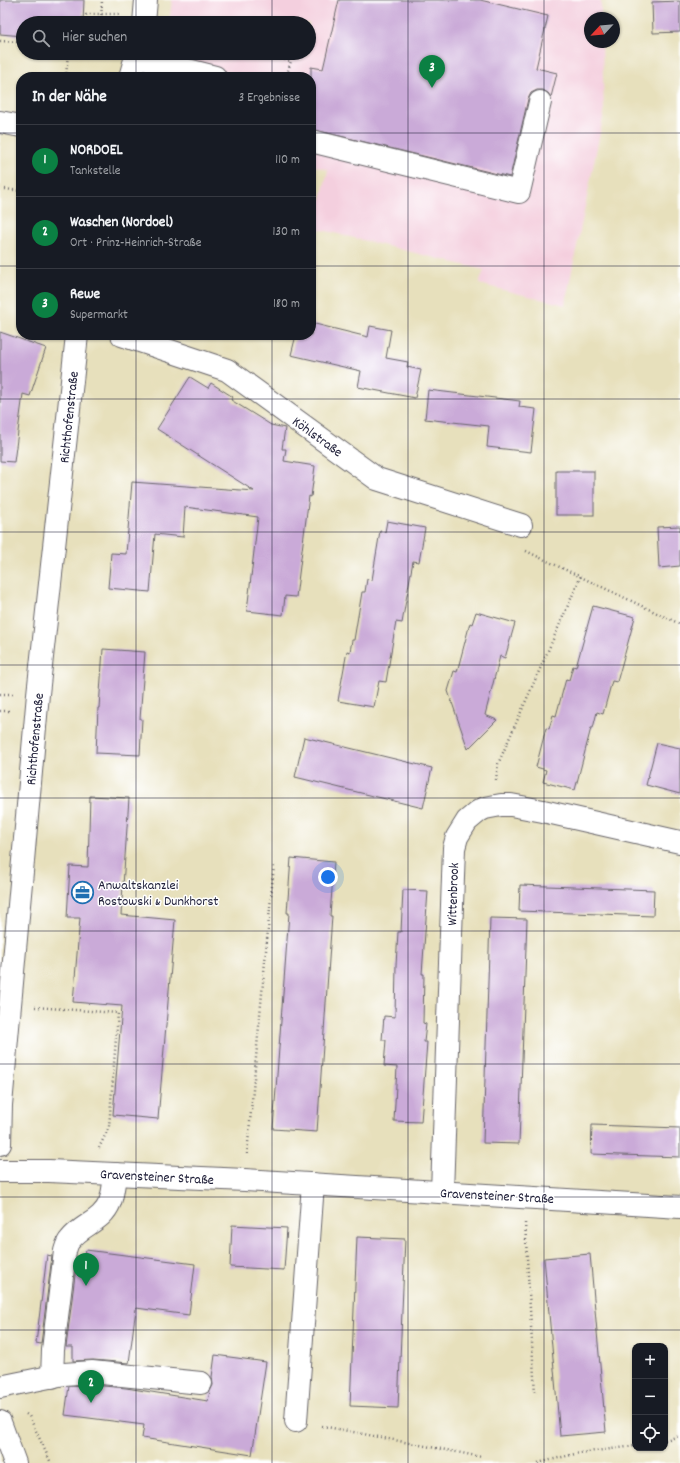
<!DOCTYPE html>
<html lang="de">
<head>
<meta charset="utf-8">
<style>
  body { margin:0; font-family:Dekko,sans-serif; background:#242831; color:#f1f3f6 }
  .controls { position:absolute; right:12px; bottom:12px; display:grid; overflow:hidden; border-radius:8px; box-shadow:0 1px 3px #0004 }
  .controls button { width:36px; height:36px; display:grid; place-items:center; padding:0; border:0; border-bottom:1px solid #363941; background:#171b24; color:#f1f3f6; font:20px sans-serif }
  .compass { position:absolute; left:584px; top:12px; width:36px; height:36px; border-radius:50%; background:#171b24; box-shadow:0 1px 3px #0004; rotate:244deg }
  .you { position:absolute; left:328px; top:877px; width:14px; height:14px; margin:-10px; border:3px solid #fff; border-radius:50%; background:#1a73e8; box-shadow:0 0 0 6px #1a73e833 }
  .badge { display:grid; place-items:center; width:26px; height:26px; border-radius:50%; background:#0b8043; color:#fff; font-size:13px; font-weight:700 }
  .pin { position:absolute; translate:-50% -33px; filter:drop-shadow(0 1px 2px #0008) }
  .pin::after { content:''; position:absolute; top:21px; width:14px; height:12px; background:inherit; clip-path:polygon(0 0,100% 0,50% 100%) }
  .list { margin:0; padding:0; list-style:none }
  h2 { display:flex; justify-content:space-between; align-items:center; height:52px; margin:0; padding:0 16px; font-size:17px }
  h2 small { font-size:13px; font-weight:400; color:#9ea1a6 }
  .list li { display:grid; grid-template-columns:26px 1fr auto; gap:12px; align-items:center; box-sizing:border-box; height:72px; padding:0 16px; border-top:1px solid #363941 }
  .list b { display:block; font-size:15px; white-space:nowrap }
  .list p { margin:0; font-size:13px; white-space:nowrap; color:#9ea1a6 }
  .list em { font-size:13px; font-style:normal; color:#9ea1a6 }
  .icon { flex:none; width:22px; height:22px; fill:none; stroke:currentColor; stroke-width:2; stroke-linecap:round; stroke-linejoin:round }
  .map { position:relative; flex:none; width:680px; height:1463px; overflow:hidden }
  .search { position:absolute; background:#171b24; box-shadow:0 1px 3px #0004; left:16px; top:16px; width:300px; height:44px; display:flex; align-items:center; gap:10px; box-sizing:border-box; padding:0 14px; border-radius:22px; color:#9ea1a6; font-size:15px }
  .panel { position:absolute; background:#171b24; box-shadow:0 1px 3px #0004; left:16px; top:72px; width:300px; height:268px; border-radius:16px }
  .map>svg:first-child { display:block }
</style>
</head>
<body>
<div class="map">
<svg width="680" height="1463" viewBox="0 0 680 1463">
  <rect width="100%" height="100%" fill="#fff"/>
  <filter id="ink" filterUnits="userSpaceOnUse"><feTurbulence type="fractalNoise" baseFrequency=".025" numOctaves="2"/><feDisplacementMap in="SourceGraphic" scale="8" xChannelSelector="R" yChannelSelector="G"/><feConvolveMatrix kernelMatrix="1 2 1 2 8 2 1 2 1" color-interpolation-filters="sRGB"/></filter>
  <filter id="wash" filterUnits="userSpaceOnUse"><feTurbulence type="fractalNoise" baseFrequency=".012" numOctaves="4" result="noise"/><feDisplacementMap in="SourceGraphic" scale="16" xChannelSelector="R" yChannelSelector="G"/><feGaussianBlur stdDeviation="0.9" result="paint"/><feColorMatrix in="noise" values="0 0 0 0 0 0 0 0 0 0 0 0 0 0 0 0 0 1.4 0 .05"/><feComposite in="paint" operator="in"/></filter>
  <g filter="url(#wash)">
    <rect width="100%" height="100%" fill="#e7e0bc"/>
    <path fill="#f4cfde" d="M172 0H601V18H590V42H602L604 113 565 305 479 284 484 270 314 228 328 170 311 165V77H158L163 53H309V23H169Z"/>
    <g id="blocks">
      <g fill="#caaad8">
        <path d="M0 0H84L83 23H23V36L0 34Z"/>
        <path d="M339 0H480L548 16 536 68 557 73 551 97 548 93 543 90H537L531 93 528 99 510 177 311 129V67L323 69Z"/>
        <path d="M680 1V32L653 33 652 2Z"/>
        <path d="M311 323 368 337 370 326 391 330 386 358 408 362 407 367 421 370 415 398 358 387 361 371 291 355 296 335H311Z"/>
        <path d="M0 332 46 348 30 396 23 394 14 462 0 461Z"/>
        <path d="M190 377 208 388 211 383 233 397 231 400 271 425 285 428 282 449H286L284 461 315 466 311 497 309 496 296 597 285 596 283 615 247 611 258 517 185 507 183 537 155 534 150 592 108 588 111 553 126 554 132 482 254 491 157 429Z"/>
        <path d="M428 390 520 401 519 407 536 409 531 452 487 447 489 426 425 419Z"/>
        <rect x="556" y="471" width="38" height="44"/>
        <path d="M387 521 425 528 419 562 413 561 402 623 396 622 386 682 379 681 374 707 338 701 347 651 350 652 352 640H354L362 592H365L367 579 372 580 380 531 385 532Z"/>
        <path d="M680 526V566L659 568 657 527Z"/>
        <path d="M593 606 635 617 617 682 612 681 603 714 597 712 593 728H591L575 790 543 782 546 770 536 767 546 728 549 729 553 715 556 716 566 679 569 680 573 666 576 667Z"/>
        <path d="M476 612 515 623 505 658 500 656 485 715 497 720 468 749 448 691 454 671 457 672 470 623 472 624Z"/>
        <path d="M103 649 145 652 140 719H142L140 755 96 753 98 708H99Z"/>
        <path d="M304 737 432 768 423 808 295 777Z"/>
        <path d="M657 743 680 748V794L646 785Z"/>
        <path d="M90 796 129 798 121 915 175 920 158 1119 113 1115 122 1006 73 1002 80 918H67L70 866 88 867Z"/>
        <path d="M291 858 334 862 330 916H332L317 1132 273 1129 289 913H287Z"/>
        <path d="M520 885 654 890 653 916 519 911Z"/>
        <path d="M403 890 428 891 422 974H424L423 1023 426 1024 424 1042H427L421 1122 394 1121 397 1067 384 1066 386 1040H382L384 1016 395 1017 396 965 398 932H401Z"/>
        <path d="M490 918 527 919 519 1144 483 1143Z"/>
        <path d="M592 1125 680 1128V1157L591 1154Z"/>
        <path d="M232 1225 287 1228 284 1270 230 1267Z"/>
        <path d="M357 1237 405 1239 398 1408 350 1406Z"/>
        <path d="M86 1250 195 1264 189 1315 136 1308 129 1363 93 1360 73 1361V1347H66L77 1259 84 1260Z"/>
        <path d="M590 1254 606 1432 560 1436 544 1258Z"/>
        <path d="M47 1255 52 1256 41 1344 36 1343Z"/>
        <path d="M215 1355 266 1362 252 1455 142 1438 144 1425 65 1415 69 1386 92 1385 126 1388 208 1401 210 1391 213 1385 212 1377Z"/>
      </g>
    </g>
  </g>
  <g filter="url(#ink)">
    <use href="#blocks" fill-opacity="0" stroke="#676468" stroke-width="1"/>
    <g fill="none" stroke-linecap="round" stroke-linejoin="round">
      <defs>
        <g id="minor">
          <path d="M144 23 146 0"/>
          <path d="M136 57 215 77"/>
          <path d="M130 77 137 53"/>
          <path d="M0 122 21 126"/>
          <path d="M311 141 519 192 540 102"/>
          <path d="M122 335 227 370 377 479 521 525"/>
          <path d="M0 1144 1 1105 38 694 77 335"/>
          <path d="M0 1171H49L245 1180 680 1207"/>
          <path d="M442 1192 454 848 457 837 467 821 479 811 485 808 501 805H511L543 811 680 842"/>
          <path d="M52 1377 53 1350 65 1251C66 1248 67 1243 70 1240 82 1224 102 1222 110 1202 113 1194 114 1183 115 1174"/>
          <path d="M0 1387 64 1374 92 1372 201 1383"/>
          <path d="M296 1421 313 1184"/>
          <path d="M0 1422 15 1463"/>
        </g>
      </defs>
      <use href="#minor" stroke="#676468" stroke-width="24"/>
      <g stroke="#676468" stroke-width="2.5" stroke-dasharray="1 3" stroke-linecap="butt">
        <path d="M85 23 86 15 88 14H119"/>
        <path d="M101 23 102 0"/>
        <path d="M0 41 23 42"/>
        <path d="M253 53 291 61 286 77"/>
        <path d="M66 77 68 53"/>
        <path d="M5 189 21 191"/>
        <path d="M526 551 680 624"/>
        <path d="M0 694H13"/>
        <path d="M0 711H11"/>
        <path d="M496 780 498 764 581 576"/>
        <path d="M35 1007 118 1013 109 1127 99 1148"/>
        <path d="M247 1154 274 865"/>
        <path d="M525 1223 535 1394"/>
        <path d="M26 1414 29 1416 51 1463"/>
        <path d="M322 1426 482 1457"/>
        <path d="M665 1440 680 1436"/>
        <path d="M538 1463 579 1453 635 1446"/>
      </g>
      <use href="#minor" stroke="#fff" stroke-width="22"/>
    </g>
  </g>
  <path fill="none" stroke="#22223b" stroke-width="1" stroke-opacity="0.55" d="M136 0V23M272 0V23M408 0V1463M544 0V1463M136 53V77M272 53V77M0 133H21M311 133H680M0 266H21M311 266H680M136 335V1463M272 335V1463M0 399H680M0 532H680M0 665H680M0 798H680M0 931H680M0 1064H680M0 1197H680M0 1330H680"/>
  <defs>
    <symbol id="office-ring" viewBox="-11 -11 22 22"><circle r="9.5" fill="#fff" stroke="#1f6fb2" stroke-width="1.5"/><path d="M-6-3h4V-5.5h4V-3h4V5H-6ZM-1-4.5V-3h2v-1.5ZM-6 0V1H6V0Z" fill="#1f6fb2"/></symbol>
  </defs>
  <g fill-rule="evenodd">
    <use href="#office-ring" x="70" y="880" width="25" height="25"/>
  </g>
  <g text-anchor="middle" stroke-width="3" stroke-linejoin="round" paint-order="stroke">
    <g font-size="14" fill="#22223b" stroke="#fff">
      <text transform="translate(68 417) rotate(-84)" y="5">Richthofenstraße</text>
      <text transform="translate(318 436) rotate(36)" y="5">Köhlstraße</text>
      <text transform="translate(34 739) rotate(-85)" y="5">Richthofenstraße</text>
      <text transform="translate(452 894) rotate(-88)" y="5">Wittenbrook</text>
      <text transform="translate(157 1176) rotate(3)" y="5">Gravensteiner Straße</text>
      <text transform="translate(497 1195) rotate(3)" y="5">Gravensteiner Straße</text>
    </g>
    <g font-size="14" fill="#22223b" stroke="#fff" text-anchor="start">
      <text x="98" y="889">Anwaltskanzlei<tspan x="98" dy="16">Rostowski &amp; Dunkhorst</tspan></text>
    </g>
  </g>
</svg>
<div class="controls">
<button>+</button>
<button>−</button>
<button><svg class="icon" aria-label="locate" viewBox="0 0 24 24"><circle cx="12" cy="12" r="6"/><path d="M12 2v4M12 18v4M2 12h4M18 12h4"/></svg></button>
</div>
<svg class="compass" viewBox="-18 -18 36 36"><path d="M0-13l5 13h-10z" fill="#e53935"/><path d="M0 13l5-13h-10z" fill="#9ea1a6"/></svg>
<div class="you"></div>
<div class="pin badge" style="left:86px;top:1286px">1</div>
<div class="pin badge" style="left:91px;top:1403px">2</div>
<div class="pin badge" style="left:432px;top:88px">3</div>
<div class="search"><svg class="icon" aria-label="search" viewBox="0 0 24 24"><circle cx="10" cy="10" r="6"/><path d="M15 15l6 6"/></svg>Hier suchen</div>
<section class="panel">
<h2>In der Nähe<small>3 Ergebnisse</small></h2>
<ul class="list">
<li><span class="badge">1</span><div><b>NORDOEL</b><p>Tankstelle</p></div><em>110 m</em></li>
<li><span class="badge">2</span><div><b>Waschen (Nordoel)</b><p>Ort · Prinz-Heinrich-Straße</p></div><em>130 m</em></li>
<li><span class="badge">3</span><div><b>Rewe</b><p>Supermarkt</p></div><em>180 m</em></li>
</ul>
</section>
</div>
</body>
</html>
